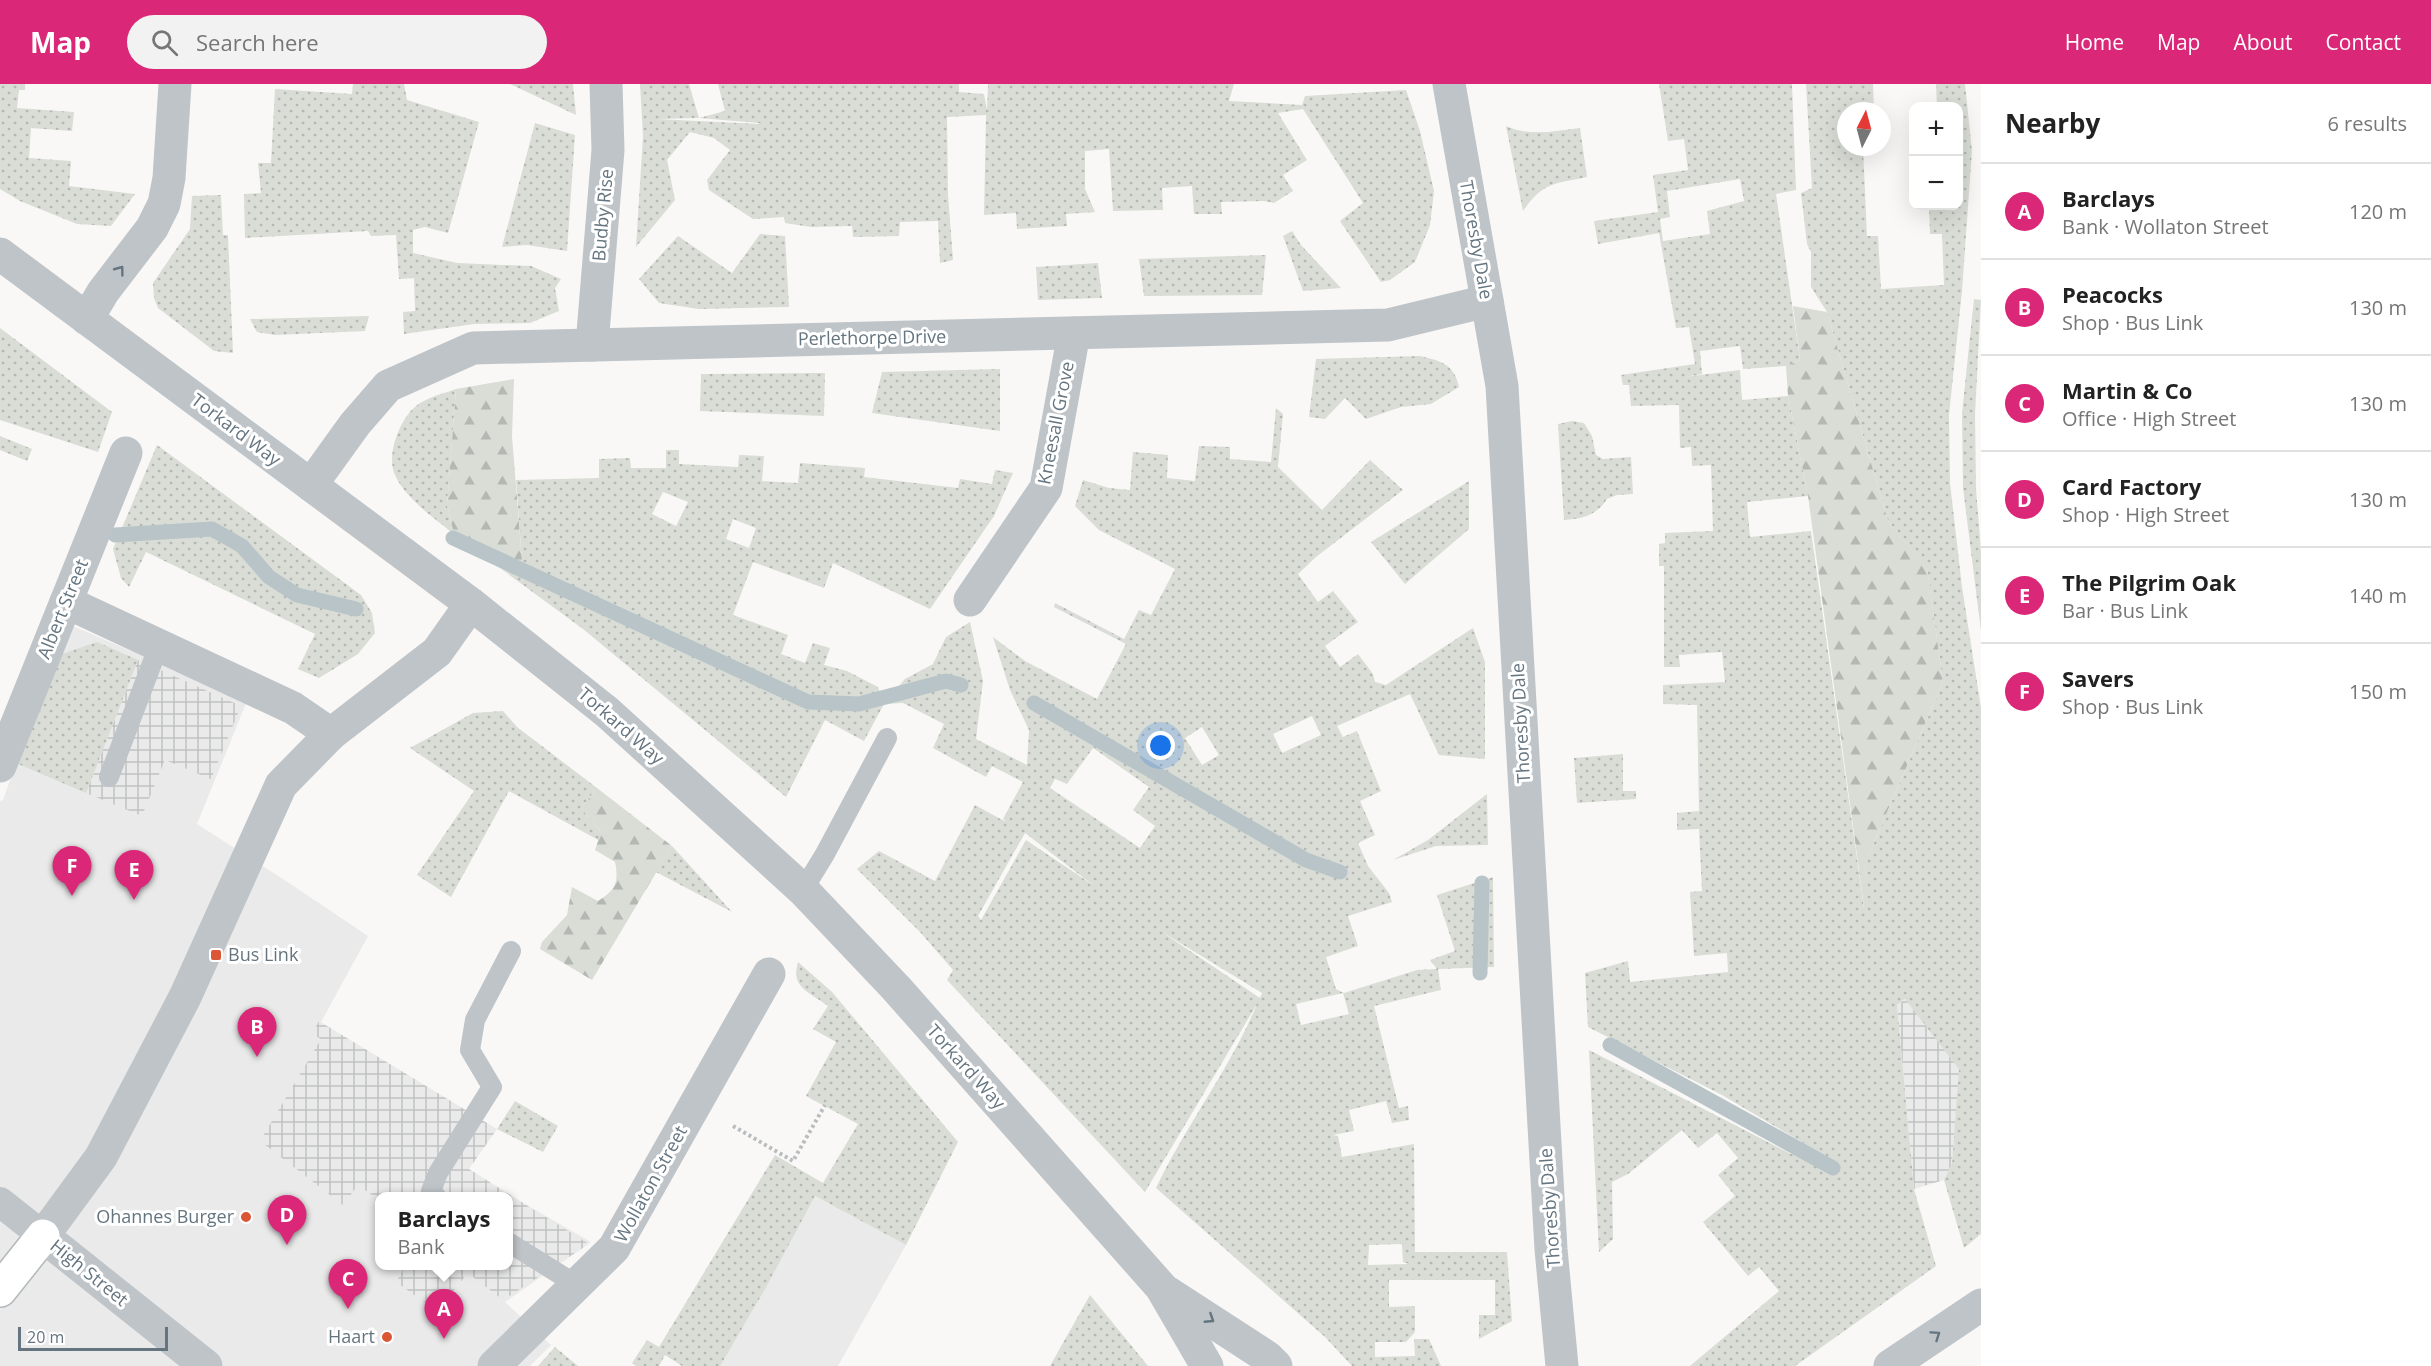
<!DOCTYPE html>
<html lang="en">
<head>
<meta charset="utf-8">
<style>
  body { margin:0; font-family:"Open Sans",sans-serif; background:#f2f2f2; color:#222 }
  .controls { position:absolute; right:18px; top:18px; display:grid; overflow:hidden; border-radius:12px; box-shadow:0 6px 24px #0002 }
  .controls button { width:54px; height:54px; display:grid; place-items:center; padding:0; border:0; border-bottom:2px solid #e0e0e0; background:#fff; color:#222; font:30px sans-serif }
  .compass { position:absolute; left:1837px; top:18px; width:54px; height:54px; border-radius:50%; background:#fff; box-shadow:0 6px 24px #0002; rotate:6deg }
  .scale { position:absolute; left:18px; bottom:15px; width:150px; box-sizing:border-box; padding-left:6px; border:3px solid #657580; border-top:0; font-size:16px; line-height:21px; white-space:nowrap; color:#657580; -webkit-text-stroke:4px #fff; paint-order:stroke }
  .you { position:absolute; left:1161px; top:662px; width:21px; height:21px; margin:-15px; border:4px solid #fff; border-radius:50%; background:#1a73e8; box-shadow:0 0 0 9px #1a73e833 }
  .badge { display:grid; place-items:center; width:39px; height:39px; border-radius:50%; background:#db2777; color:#fff; font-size:20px; font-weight:700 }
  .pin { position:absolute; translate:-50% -50px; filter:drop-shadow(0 2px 3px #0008) }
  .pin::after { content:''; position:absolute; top:32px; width:21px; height:18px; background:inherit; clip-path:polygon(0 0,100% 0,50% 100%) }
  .popup { position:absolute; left:375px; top:1108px; width:138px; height:78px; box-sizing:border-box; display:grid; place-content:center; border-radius:12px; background:#fff; filter:drop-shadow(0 2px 4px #0005); font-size:20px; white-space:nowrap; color:#767676 }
  .popup b { font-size:22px; color:#222 }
  .popup::after { content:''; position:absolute; left:50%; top:100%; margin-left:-12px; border:12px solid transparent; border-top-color:#fff }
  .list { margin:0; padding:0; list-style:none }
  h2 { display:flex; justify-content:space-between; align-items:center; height:78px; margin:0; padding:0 24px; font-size:26px }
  h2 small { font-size:20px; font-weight:400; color:#767676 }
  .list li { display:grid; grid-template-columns:39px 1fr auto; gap:18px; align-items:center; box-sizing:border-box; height:96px; padding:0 24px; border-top:2px solid #e0e0e0 }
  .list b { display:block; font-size:22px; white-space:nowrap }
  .list p { margin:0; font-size:20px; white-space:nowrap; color:#767676 }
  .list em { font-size:20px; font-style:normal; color:#767676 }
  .icon { flex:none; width:33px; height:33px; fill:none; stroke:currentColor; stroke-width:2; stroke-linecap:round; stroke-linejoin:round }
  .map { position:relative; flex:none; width:1981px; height:1282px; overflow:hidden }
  header { display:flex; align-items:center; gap:36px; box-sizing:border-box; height:84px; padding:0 30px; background:#db2777; color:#fff }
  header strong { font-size:28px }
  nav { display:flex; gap:33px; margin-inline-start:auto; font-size:21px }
  .search { width:420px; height:54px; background:#f2f2f2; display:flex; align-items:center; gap:15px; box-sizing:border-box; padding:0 21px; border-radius:33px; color:#767676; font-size:22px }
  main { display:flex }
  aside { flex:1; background:#fff }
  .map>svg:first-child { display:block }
</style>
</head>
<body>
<header>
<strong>Map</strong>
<div class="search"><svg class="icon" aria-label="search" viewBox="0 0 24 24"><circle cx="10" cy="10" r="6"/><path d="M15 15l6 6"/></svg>Search here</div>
<nav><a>Home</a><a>Map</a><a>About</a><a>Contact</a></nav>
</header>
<main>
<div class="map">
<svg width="1981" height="1282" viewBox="0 0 1981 1282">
  <defs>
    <pattern id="industrial-grid" width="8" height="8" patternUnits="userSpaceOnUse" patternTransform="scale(1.5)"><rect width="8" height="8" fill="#e9eae9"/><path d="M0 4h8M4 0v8" fill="none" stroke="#c0c2c2"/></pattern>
    <pattern id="green-dots" width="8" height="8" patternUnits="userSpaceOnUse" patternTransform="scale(1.5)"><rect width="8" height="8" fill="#d9ddd6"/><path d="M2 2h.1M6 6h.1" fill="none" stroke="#b4b8b3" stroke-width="1.8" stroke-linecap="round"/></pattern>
    <pattern id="forest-firs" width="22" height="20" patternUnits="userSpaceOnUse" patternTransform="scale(1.5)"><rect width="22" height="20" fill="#d9ddd6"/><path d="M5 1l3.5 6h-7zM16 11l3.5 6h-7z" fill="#b4b8b3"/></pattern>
  </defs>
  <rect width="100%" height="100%" fill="#f9f8f6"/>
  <g fill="#e9eae9" fill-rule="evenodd">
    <path d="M66 539 247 617 197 740 286 797 368 852 320 940 466 1086 591 1158 505 1218 551 1261 530 1282H0V717L3 716ZM380 1112H508V1182H380Z"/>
    <path d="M815 1112 906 1161 838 1282H716Z"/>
  </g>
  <g fill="url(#industrial-grid)">
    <path d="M138 576 241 622 211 695 165 676 142 732 86 709Z"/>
    <path d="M1906 915 1960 985 1952 1080 1944 1096 1914 1105 1897 921Z"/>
    <path d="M319 937 497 1045 469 1085 589 1160 503 1216 468 1189 437 1227 396 1198 405 1182H508V1112H380L379 1116 358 1101 343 1121 260 1057 321 955 312 950Z"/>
  </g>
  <g fill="url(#green-dots)" fill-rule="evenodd">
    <path d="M0 0H25V6H19L17 24 74 28 72 47 31 44 29 74 71 77 69 102 135 110 111 142 77 140 20 117 0 105Z"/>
    <path d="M353 0H404L407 16 479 38 448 149 425 143 413 146V169L457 179 531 182 561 195 555 204 559 227 530 239 474 240 404 250 403 228 415 227 414 194 399 195 396 151 371 152 368 147 245 154 244 110 261 109 258 79H271L275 5 352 10Z"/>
    <path d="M510 0H573L576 31Z"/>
    <path d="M640 0H689L699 34 725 27 718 0H959V8L984 10 987 26 988 0H1234L1229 17 1302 21 1305 12 1406 6 1420 47 1434 107 1430 141 1415 178 1390 196 1381 198 1340 137 1363 119 1303 25 1278 29 1307 76 1283 91 1293 107 1274 119 1264 117 1221 118 1222 130H1194L1192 102 1162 104 1163 126 1113 127 1109 65 1085 67V105L1095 128 1066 130 1067 142 1017 145 1016 129 984 131 986 31 947 33 948 110 953 176 940 179 938 137 900 138 899 152 853 153 852 142 811 143 785 139 784 133 753 135 709 106 707 96 730 66 714 54 690 48 667 76 675 116 636 163 643 52ZM699 34 759 39 760 40 657 35Z"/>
    <path d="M1659 0H1792L1796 106 1776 110 1800 276 1786 282 1743 285 1740 262 1700 267 1702 290 1684 293 1740 286 1742 316 1788 312 1808 412 1747 418 1750 453 1811 447 1864 824 1866 777 1943 598 1927 484 1888 437 1827 228 1811 203V168L1807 160 1801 109 1812 104 1806 0H1873L1874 27H1846V63H1863L1867 152H1878L1881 205 1944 201 1942 150H1930L1929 122H1958V22H1937L1936 0H1965L1972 67 1962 207 1949 331 1950 399 1962 503 1981 624V1150L1964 1164 1944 1096 1952 1080 1959 985 1905 915 1897 921 1914 1105 1936 1182 1795 1282H1690L1779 1207 1759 1183 1748 1192 1703 1138 1735 1112 1718 1091 1738 1074 1717 1049 1698 1064 1682 1046 1628 1090 1612 1098 1613 1155 1599 1168 1589 966 1791 1070 1805 1060 1722 1011 1588 943 1585 889 1628 877 1630 898 1728 888 1727 869 1694 872 1690 808 1702 807 1699 745 1677 746V729L1699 727 1697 621 1663 620V601L1725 598 1722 568 1679 571 1680 583H1664V482H1659V460L1665 459V449L1713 447 1711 381 1692 382 1691 363 1680 364 1679 321 1631 322 1629 301H1623L1621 291 1695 280 1689 243 1676 244 1659 149 1598 160 1594 137 1658 128 1653 91 1688 86 1684 55 1668 57ZM1740 95 1744 117 1707 127 1710 150 1663 157 1660 135 1670 133 1667 107Z"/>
    <path d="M535 39 575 51 567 167 527 161 502 163Z"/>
    <path d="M1506 42C1530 53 1554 47 1580 44L1587 93C1554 100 1543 98 1523 127Z"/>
    <path d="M221 111 223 151H228L233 269 214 267 158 224 154 214 153 199 190 145 192 112Z"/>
    <path d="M1292 147 1301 161 1341 204 1303 207 1283 152Z"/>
    <path d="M760 150 785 152 789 223 699 225 659 219 639 195 678 152 732 189Z"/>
    <path d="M1266 171 1262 211 1144 212 1139 175Z"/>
    <path d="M1098 179 1102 214 1038 216 1036 183Z"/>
    <path d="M1974 215 1981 216 1975 330 1976 405 1981 467V547L1963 404 1962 329Z"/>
    <path d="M369 232 365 247 275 251 257 248 250 235Z"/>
    <path d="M0 244 112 328 98 368 0 336Z"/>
    <path d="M1420 272C1440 277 1454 279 1459 303L1431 320 1401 323 1366 335 1345 314 1325 335 1309 333 1316 275Z"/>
    <path d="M1000 285V347L872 329 882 288Z"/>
    <path d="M825 289 824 332 700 327 701 290Z"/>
    <path d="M456 305 447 421 454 450C435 435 405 414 395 391 385 370 402 328 422 318 432 312 445 309 456 305Z"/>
    <path d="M1276 324 1283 330 1278 383 1322 426 1370 376 1403 406 1316 473 1298 490 1318 518 1333 507 1358 538 1325 562 1340 583 1358 570 1373 590 1375 598 1386 601 1473 544 1485 578V675L1439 671 1410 610 1337 642 1343 653 1357 647 1381 707 1360 717 1375 751 1358 759 1368 782 1389 809 1392 818 1348 832 1358 862 1326 873 1336 905 1344 909 1417 886 1437 885 1430 876 1455 867 1437 811 1493 793 1494 883 1438 885 1441 906 1374 922 1399 1024 1408 1022 1409 1036 1392 1039 1386 1017 1349 1026 1354 1047 1333 1051 1338 1052 1342 1073 1414 1060 1415 1168H1507L1512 1237 1479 1255V1231H1495V1196H1389V1223L1415 1222V1248L1406 1258H1375V1273L1415 1272 1414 1255H1429L1441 1282H1352L1325 1253 1156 1104C1186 1041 1230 985 1257 920L1145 1108 947 896 953 886 920 848 857 785 879 767 935 797 975 721 1006 738 1003 735 1023 698 992 682 986 693 933 664 944 640 903 619 884 620 864 657 825 636 786 713 583 545 500 484 522 477 516 396 599 394V375L630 374 631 384H666V366H679V380L738 383 739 371 764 372 762 397 798 399 800 379 865 384 864 393 958 404 960 395 992 400 995 386 1013 389 994 432 930 525 833 479 824 504 753 478 733 531 788 551 781 570 805 579 813 559 830 564 824 581 847 587 878 603 884 619 905 595 933 580 946 553 970 538 983 597 976 655 1027 681 1029 646 1010 606 993 553 1025 577 1097 615 1126 560 1054 523 1055 519 1124 555 1139 526 1151 531 1175 485 1099 446 1075 422 1083 396 1109 404 1130 406 1133 368 1168 371 1167 394 1195 397 1199 362 1230 363V375L1271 378ZM663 408 688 418 676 442 652 430ZM733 435 756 444 749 464 726 455ZM1312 632 1321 651 1282 669 1273 650ZM1202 643 1219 671 1202 681 1185 654ZM1093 664 1149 703 1133 726 1155 742 1140 764 1050 704 1055 695 1067 700ZM1025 749 1093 801 1026 756 981 836 978 832ZM1162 848 1262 909 1260 914ZM1343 909 1349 930 1301 941 1296 920ZM1402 1160 1403 1178 1409 1180 1368 1181 1369 1161Z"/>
    <path d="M1572 337 1584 339 1592 352 1596 371 1603 375 1631 373 1633 410 1617 411 1607 415C1597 431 1582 435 1564 436L1558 340Z"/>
    <path d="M0 352 32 365 27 377 0 366Z"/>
    <path d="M157 361 361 511 372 529 375 549 358 570 319 594 298 585 315 550 146 468 129 503 121 494 113 465Z"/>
    <path d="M1469 397V445L1405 500 1371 458Z"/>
    <path d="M97 558 138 576 86 709 16 679 50 574Z"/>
    <path d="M503 627 517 643 597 704 581 724 601 748 600 757 509 707 451 813 417 791 474 707 410 664 473 629Z"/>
    <path d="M1623 670V707H1636V715L1577 719 1574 674Z"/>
    <path d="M1487 710 1488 761 1436 762 1393 776 1428 756Z"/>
    <path d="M672 762 732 828 656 788Z"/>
    <path d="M798 878 832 908 958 1058 906 1161 815 1112 765 1205 720 1282H682L665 1271 659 1282H636L632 1279 647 1256 659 1263 775 1071 823 1099 858 1040 806 1012 836 958 813 945 828 922C810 908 790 904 798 878Z"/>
    <path d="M515 1017 558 1042 543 1068 497 1045Z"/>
    <path d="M1090 1211 1148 1282H1050Z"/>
    <path d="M555 1263 578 1282H538Z"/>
  </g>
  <g fill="url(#forest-firs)">
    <path d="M1793 222 1827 228 1888 437 1927 483 1943 598 1866 777 1865 830 1808 412 1788 312 1786 282 1800 276Z"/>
    <path d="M514 295 512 352 522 477 500 484 454 450 447 421 456 305Z"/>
    <path d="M597 704 672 762 592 896 540 865 542 858 567 831 572 803 598 817C616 806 619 798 615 778L595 766 601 748 581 724Z"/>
  </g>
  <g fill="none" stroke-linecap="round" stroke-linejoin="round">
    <g stroke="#b8c4c8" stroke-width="15">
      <path d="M115 451 212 445 242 462 269 493 297 511 356 525"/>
      <path d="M453 454 808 618 859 620 946 597 961 601"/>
      <path d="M1034 619 1306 776 1340 788"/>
      <path d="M1480 889 1482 799"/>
      <path d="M1610 961 1833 1084"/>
    </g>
    <defs>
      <path id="secondary" d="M0 1206 43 1152"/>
    </defs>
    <use href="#secondary" stroke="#b2b8bc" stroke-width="36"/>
    <path stroke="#babdc0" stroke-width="4" stroke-dasharray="3 3" stroke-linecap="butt" d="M733 1042 793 1077 825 1021"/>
    <g stroke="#bfc4c8" stroke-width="20">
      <path d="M109 693 159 561"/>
      <path d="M803 806 825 770 887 654"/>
      <path d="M436 1112 431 1107 438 1089 492 1003 470 966 475 936 511 867"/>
      <path d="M508 1158 577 1201"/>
    </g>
    <path stroke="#bfc4c8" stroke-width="30" d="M0 1118 43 1152"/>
    <g stroke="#bfc4c8" stroke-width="33">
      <path d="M1449 0 1502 302 1551 1165 1562 1282"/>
      <path d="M87 235 103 208 152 144 164 120 169 94 175 0"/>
      <path d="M592 261 608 66 606 0"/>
      <path d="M311 401 355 340 388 302 473 264 1388 241 1487 217"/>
      <path d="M970 516 1046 404 1074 249"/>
      <path d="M66 518 293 624 331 650"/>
      <path d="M0 682 126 369"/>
      <path d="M43 1152 101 1073 185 913 281 701 331 650 437 568 471 520"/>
      <path d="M494 1282 614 1164 769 890"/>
    </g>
    <g stroke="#bfc4c8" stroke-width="33">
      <path d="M0 170 471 520 607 628 803 806 896 904 1161 1203 1207 1282"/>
      <path d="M43 1152 206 1282"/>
      <path d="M1167 1208 1267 1273 1276 1282"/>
      <path d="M1890 1282 1981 1221"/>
    </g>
    <use href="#secondary" stroke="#fff" stroke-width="33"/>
  </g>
  <defs><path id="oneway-chevron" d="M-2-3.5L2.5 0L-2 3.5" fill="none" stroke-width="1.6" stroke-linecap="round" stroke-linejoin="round" transform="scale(1.5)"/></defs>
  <g stroke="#657580">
    <use href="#oneway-chevron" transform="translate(120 186) rotate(-53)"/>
    <use href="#oneway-chevron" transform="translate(1210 1235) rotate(33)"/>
    <use href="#oneway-chevron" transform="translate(1936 1251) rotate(-34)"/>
  </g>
  <g fill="#da5635" stroke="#fff" stroke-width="2">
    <rect x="210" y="865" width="12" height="12" rx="3"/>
    <circle cx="246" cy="1133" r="6"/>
    <circle cx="387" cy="1253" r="6"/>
  </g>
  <g text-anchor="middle" stroke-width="6" stroke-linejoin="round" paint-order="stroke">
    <g font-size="18" fill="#657580" stroke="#fff">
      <text transform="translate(603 131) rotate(-85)" y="6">Budby Rise</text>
      <text transform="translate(1476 156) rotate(80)" y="6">Thoresby Dale</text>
      <text transform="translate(872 254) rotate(-1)" y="6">Perlethorpe Drive</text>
      <text transform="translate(1056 339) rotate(-79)" y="6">Kneesall Grove</text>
      <text transform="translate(236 346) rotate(37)" y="6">Torkard Way</text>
      <text transform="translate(63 525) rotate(-68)" y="6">Albert Street</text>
      <text transform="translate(1521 639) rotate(-93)" y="6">Thoresby Dale</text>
      <text transform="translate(621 642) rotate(41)" y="6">Torkard Way</text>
      <text transform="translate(966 983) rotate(48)" y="6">Torkard Way</text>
      <text transform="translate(651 1100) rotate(-61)" y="6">Wollaton Street</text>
      <text transform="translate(1550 1124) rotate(-94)" y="6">Thoresby Dale</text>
      <text transform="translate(89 1189) rotate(39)" y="6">High Street</text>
    </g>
    <g font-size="18" fill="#657580" stroke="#fff" text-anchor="end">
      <text x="228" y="877" text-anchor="start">Bus Link</text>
      <text x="234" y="1139">Ohannes Burger</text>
      <text x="375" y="1259">Haart</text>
    </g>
  </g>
</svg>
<div class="controls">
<button>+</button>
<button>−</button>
</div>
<svg class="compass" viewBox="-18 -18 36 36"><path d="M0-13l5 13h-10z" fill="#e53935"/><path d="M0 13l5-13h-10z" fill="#767676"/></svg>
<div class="scale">20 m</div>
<div class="you"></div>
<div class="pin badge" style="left:444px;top:1255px">A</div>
<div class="popup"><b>Barclays</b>Bank</div>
<div class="pin badge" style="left:257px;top:973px">B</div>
<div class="pin badge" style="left:348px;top:1225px">C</div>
<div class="pin badge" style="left:287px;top:1161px">D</div>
<div class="pin badge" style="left:134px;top:816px">E</div>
<div class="pin badge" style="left:72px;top:812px">F</div>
</div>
<aside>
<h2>Nearby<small>6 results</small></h2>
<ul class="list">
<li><span class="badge">A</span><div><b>Barclays</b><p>Bank · Wollaton Street</p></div><em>120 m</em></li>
<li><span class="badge">B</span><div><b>Peacocks</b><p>Shop · Bus Link</p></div><em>130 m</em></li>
<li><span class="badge">C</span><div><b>Martin &amp; Co</b><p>Office · High Street</p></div><em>130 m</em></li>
<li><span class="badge">D</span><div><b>Card Factory</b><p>Shop · High Street</p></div><em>130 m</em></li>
<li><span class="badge">E</span><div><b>The Pilgrim Oak</b><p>Bar · Bus Link</p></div><em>140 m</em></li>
<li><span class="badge">F</span><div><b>Savers</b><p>Shop · Bus Link</p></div><em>150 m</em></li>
</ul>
</aside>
</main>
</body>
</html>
